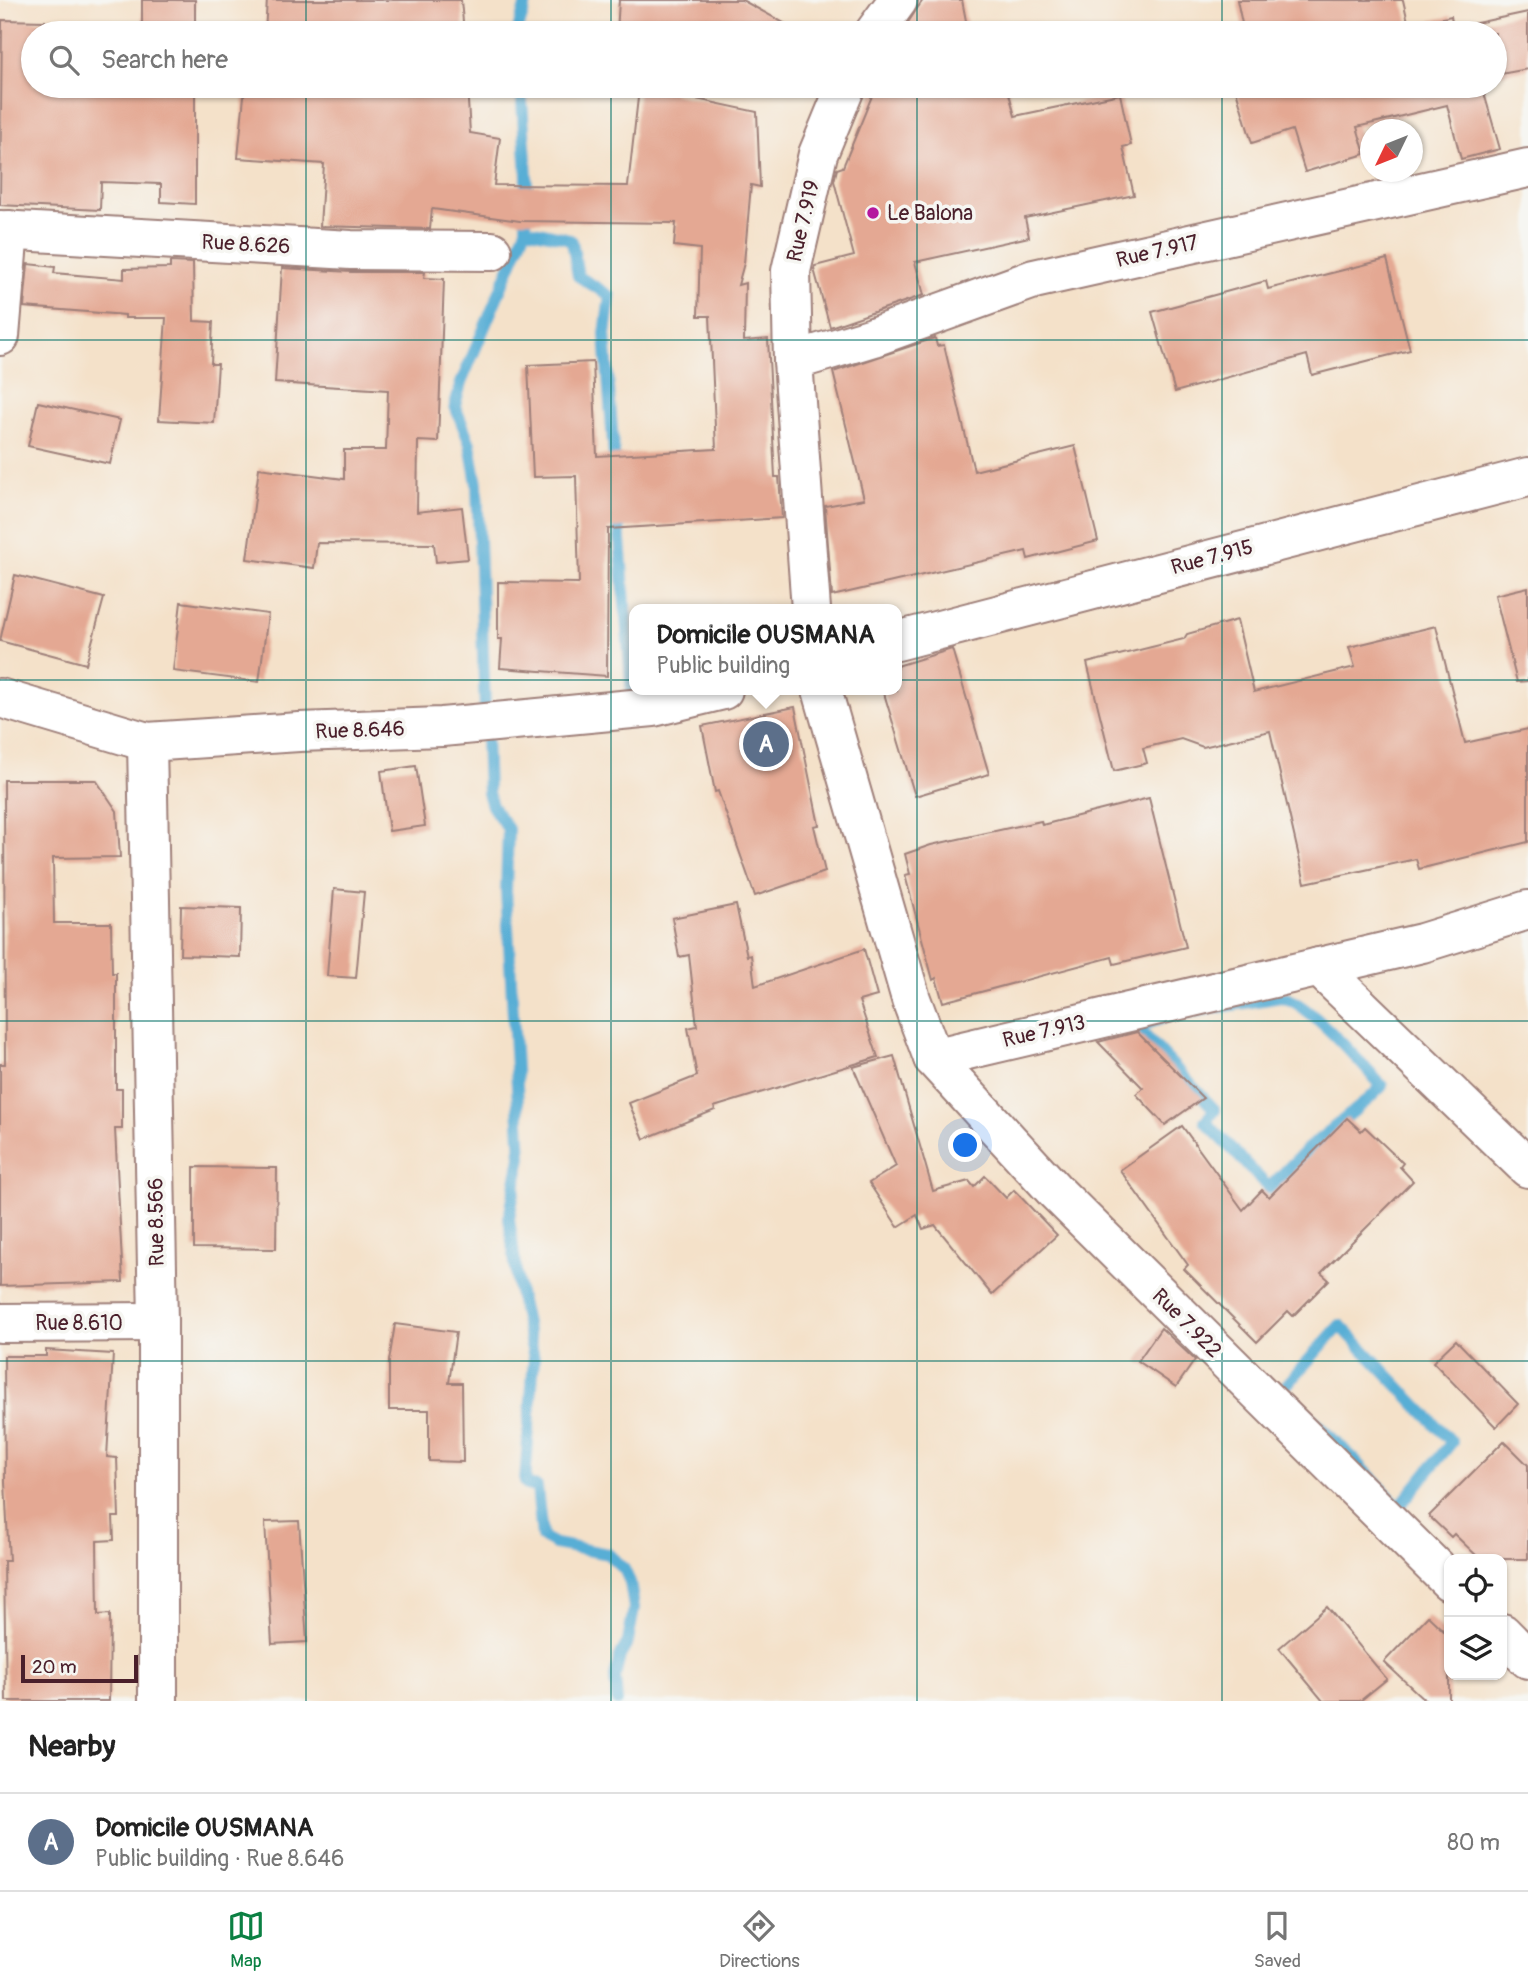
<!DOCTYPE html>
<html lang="en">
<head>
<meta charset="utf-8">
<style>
  body { margin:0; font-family:Pangolin,sans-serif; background:#f6f6f6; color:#222 }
  .controls { position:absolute; right:21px; bottom:21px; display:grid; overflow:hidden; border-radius:14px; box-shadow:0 2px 5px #0004 }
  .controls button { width:63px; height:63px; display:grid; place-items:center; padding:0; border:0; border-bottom:2px solid #e0e0e0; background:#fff; color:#222; font:35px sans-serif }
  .compass { position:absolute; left:1360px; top:119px; width:63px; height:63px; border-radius:50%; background:#fff; box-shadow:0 2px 5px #0004; rotate:227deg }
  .scale { position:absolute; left:21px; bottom:18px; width:117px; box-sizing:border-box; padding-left:7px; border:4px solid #4a1f2b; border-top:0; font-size:19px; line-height:24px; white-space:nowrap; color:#4a1f2b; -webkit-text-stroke:5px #f6f6f2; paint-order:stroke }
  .you { position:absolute; left:966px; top:1146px; width:24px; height:24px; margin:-18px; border:5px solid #fff; border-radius:50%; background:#1a73e8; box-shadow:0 0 0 10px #1a73e833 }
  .badge { display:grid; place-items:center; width:46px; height:46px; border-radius:50%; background:#0b8043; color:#fff; font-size:23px; font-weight:700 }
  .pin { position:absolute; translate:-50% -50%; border:4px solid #fff; box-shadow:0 2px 7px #0006 }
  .popup { position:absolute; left:629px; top:604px; width:273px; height:91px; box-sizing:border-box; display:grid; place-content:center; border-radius:14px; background:#fff; filter:drop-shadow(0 2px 5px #0005); font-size:23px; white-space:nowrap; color:#767676 }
  .popup b { font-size:26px; color:#222 }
  .popup::after { content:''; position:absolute; left:50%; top:100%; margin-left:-14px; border:14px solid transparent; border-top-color:#fff }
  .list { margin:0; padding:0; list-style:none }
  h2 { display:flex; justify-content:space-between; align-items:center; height:91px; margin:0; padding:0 28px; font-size:30px }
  h2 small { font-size:23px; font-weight:400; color:#767676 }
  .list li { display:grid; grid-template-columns:46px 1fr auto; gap:21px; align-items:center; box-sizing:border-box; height:98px; padding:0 28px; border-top:2px solid #e0e0e0 }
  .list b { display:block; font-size:26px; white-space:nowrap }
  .list p { margin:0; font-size:23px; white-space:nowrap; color:#767676 }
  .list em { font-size:23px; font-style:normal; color:#767676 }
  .icon { flex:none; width:38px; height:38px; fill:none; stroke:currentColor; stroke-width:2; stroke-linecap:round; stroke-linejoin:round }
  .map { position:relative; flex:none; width:1528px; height:1701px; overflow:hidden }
  .search { position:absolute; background:#fff; box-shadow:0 2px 5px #0004; left:21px; right:21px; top:21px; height:77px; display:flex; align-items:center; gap:18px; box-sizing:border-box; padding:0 24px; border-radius:38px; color:#767676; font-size:26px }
  .sheet { height:189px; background:#fff }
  nav { display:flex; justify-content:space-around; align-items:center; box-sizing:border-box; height:98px; border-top:2px solid #e0e0e0; background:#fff; font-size:19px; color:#767676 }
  nav a { display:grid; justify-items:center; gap:4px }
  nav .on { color:#0b8043 }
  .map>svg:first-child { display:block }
</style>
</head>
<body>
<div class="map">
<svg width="1528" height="1701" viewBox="0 0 1528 1701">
  <rect width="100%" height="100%" fill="#f6f6f2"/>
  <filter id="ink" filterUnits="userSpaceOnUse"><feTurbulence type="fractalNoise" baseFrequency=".0143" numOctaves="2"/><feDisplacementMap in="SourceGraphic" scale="14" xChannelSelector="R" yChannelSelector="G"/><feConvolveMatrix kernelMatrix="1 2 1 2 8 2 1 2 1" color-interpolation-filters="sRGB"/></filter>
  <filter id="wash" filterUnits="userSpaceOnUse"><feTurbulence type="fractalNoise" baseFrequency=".00686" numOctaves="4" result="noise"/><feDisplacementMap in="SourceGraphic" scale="28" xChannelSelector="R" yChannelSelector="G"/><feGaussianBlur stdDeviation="1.57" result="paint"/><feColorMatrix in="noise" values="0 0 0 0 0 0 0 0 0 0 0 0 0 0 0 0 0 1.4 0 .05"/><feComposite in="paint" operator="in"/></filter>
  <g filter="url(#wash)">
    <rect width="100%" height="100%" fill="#f4e1c9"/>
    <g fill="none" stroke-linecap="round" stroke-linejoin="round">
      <g stroke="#59aed5" stroke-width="12">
        <path d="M517 33 527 0"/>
        <path d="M521 86 527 176 526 229 461 383 455 406 470 444 477 484 488 793 492 806 508 829 506 891 521 1157 509 1218 519 1293 534 1358 525 1482 527 1485 537 1487 542 1537 555 1544 608 1554 624 1569 630 1582 634 1608 628 1642 620 1656 615 1677 617 1701"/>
        <path d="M526 229 566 238 572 241 578 276 610 296 605 334 615 471"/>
        <path d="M618 514 632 693"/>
        <path d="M1281 997C1307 1000 1362 1065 1382 1086L1369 1099 1306 1150 1269 1188 1205 1121 1215 1110 1137 1027 1172 1015Z"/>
        <path d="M1340 1325 1452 1442 1399 1507 1355 1460 1282 1390Z"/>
      </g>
    </g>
    <g id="blocks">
      <g fill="#e4a893">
        <rect x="142" y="0" width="53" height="33"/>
        <path d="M267 0H461L464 33H265Z"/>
        <path d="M619 0H742L802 33H617Z"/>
        <path d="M923 0H962L967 26 965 33H901Z"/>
        <path d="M1237 0H1403L1409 26 1451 16 1453 28 1528 12V69L1495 75V33H1244Z"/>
        <path d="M2 20 45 21 44 33H33V86H195V204L161 202V184L101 182 100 210 0 205Z"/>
        <path d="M245 86H467L470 133 500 138 494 185 628 186 639 89 613 86H674L673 94 757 112 760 187 751 185 744 263 738 285 745 283 744 341 768 339 775 477H779L782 518 608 529 607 676 500 668 502 639H498V582L579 583 576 476 533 477 528 365 593 362 597 456 716 449 710 316H698L700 249 674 246 676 223 520 221 432 209 430 229 320 226 324 164 238 158Z"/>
        <path d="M876 86H1007L1015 116 1120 94 1131 145 1123 147 1134 195 1025 218 1029 237 915 262 924 295 830 327 814 269 815 266 854 256 834 181 837 169 843 167Z"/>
        <path d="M1482 86 1500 149 1461 159 1447 105 1357 127 1365 154 1305 172 1292 130 1252 143 1235 87Z"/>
        <path d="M1387 259 1410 350 1312 375 1307 355 1175 392 1152 312 1266 281 1268 289Z"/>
        <path d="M170 262 193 263 194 321 213 322 211 364H218L214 423 159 420 166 318H125V315L24 307 28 264 55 267 54 273 124 279V269L170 268Z"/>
        <path d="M282 268 351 272H425L424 278 444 279 438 442 418 441 417 512 462 507 468 559 436 562 434 544 317 543 314 568 247 559 259 468 344 479V450H386L388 390 275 383Z"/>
        <path d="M935 338 937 346 944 345 974 471 1075 446 1098 541 1028 559 1026 551 832 596 825 506 864 499 833 372Z"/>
        <path d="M38 402 120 420 110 464 28 446Z"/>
        <path d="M15 575 104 598 86 664 0 641Z"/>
        <path d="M1528 587V681L1517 682 1495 595Z"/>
        <path d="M181 602 268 614 259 682 173 671Z"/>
        <path d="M1237 620 1254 692 1355 667 1349 647 1436 626 1465 743 1528 729V842L1419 869 1416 859 1305 883 1270 731 1203 747 1181 739 1143 748 1147 763 1114 771 1087 663 1184 639 1187 634Z"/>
        <path d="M952 649 989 774 915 796 883 690H897V666Z"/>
        <path d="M795 707 819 825 814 826 825 872 755 896 718 791 715 792 702 726Z"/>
        <path d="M416 766 425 826 389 831 381 771Z"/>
        <path d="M4 780H96L117 811 120 857 53 858 54 923H111L112 973H116V1089H122V1129H115L123 1282 0 1286V1064H5Z"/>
        <path d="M1149 798 1186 947 1114 964 1112 957 943 1002 936 978 933 980 905 875 910 874 905 854 931 845 1041 821 1042 825Z"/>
        <path d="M334 889 364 892 356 978 327 976Z"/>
        <path d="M736 905 747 956 751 955 755 986 864 949 877 996 859 1001 878 1057 714 1107 715 1110 644 1139 629 1103 697 1076 688 1028 697 1026 689 955 679 957 672 918Z"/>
        <path d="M181 906 241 908 240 957 180 955Z"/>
        <path d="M1137 1032 1203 1098 1165 1125 1136 1094 1143 1088 1098 1042Z"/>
        <path d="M894 1056 933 1191 969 1181 974 1187 985 1176 1006 1198 1014 1190 1057 1235 992 1295 935 1225 923 1229 917 1215 898 1227 869 1183 896 1166 853 1067Z"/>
        <path d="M1347 1118 1361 1131 1365 1127 1403 1163 1400 1167 1413 1181 1321 1273 1329 1280 1293 1316 1288 1311 1257 1342 1184 1269 1188 1265 1120 1170 1182 1126 1243 1210 1262 1190 1269 1197Z"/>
        <path d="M194 1167 277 1168 276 1249 194 1248Z"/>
        <path d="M395 1324 456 1332 449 1383H462L463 1462 429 1461V1410H389V1361Z"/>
        <path d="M1161 1328 1195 1360 1176 1387 1138 1361Z"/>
        <path d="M1456 1340 1518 1404 1496 1427 1433 1362Z"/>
        <path d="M46 1350 113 1354 107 1457 117 1458 119 1517H113L114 1540 97 1541 98 1615 110 1614 109 1701H6L4 1561H9L5 1482 4 1356H46Z"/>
        <path d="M1504 1441 1528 1465V1559H1480L1454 1534 1451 1537 1429 1516Z"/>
        <path d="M299 1521 307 1642 272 1644 265 1522Z"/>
        <path d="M1327 1607 1387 1679 1360 1701H1323L1279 1648Z"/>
        <path d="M1428 1616 1449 1636V1701H1426L1384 1662Z"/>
      </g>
    </g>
  </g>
  <g filter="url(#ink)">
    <use href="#blocks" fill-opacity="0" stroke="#9f807a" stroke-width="2"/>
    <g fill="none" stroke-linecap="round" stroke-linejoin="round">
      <defs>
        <g id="minor">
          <path d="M874 33 898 0"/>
          <path d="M0 230 351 250 492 251"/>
          <path d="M0 336 9 230"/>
          <path d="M793 361 873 337 1034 279 1528 168"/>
          <path d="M811 609 793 361 791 271 818 154 846 86"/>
          <path d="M897 641 1528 477"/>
          <path d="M822 690 911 999 933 1058 1422 943 1528 910"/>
          <path d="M0 698 147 742 299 732 442 727 653 707 723 690"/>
          <path d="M147 742 158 1322V1701"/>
          <path d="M1319 967 1528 1168"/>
          <path d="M933 1058 1055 1191 1449 1581"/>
          <path d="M0 1323 158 1322"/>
          <path d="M1502 1633 1528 1659"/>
        </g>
      </defs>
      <use href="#minor" stroke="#9f807a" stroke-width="42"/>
      <use href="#minor" stroke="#fff" stroke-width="38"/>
    </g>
  </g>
  <path fill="none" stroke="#0f766e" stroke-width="2" stroke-opacity="0.55" d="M306 0V33M611 0V33M917 0V33M1222 0V33M306 86V1701M611 86V1701M917 86V1701M1222 86V1701M0 340H1528M0 680H1528M0 1021H1528M0 1361H1528"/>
  <circle fill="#b5179e" stroke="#f6f6f2" stroke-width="2.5" cx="873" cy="213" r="7"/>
  <g text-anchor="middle" stroke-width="7" stroke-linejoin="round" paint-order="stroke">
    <g font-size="21" fill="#4a1f2b" stroke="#f6f6f2" text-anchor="start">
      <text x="887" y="220">Le Balona</text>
    </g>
    <g font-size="21" fill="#4a1f2b" stroke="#f6f6f2">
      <text transform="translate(803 221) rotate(-77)" y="7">Rue 7.919</text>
      <text transform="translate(246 244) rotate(3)" y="7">Rue 8.626</text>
      <text transform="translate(1157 251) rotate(-13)" y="7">Rue 7.917</text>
      <text transform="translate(1212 557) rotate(-15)" y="7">Rue 7.915</text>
      <text transform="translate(360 730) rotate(-2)" y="7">Rue 8.646</text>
      <text transform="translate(1044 1031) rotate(-13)" y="7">Rue 7.913</text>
      <text transform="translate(156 1222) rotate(-91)" y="7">Rue 8.566</text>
      <text x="79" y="1330">Rue 8.610</text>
      <text transform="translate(1187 1323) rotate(45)" y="7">Rue 7.922</text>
    </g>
  </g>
</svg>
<div class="controls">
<button><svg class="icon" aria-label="locate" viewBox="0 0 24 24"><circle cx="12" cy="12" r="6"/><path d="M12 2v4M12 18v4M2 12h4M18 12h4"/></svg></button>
<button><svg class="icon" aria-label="layers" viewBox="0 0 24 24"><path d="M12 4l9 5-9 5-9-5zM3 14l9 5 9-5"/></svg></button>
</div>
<svg class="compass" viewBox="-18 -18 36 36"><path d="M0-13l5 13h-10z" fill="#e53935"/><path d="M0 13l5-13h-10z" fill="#767676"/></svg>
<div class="scale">20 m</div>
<div class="you"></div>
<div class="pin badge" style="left:766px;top:744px;background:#5c6f8a">A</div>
<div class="popup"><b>Domicile OUSMANA</b>Public building</div>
<div class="search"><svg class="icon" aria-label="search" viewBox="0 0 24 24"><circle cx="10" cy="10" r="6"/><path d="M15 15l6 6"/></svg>Search here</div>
</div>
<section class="sheet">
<h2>Nearby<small></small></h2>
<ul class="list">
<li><span class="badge" style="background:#5c6f8a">A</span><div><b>Domicile OUSMANA</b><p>Public building · Rue 8.646</p></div><em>80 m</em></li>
</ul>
</section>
<nav>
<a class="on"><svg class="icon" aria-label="map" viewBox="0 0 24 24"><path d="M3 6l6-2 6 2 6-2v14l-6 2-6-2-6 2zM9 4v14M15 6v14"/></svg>Map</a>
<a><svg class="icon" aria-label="directions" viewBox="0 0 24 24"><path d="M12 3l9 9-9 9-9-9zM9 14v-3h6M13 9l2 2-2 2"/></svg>Directions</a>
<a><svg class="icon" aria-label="saved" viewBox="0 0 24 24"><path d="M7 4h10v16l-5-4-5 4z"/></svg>Saved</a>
</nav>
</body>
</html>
